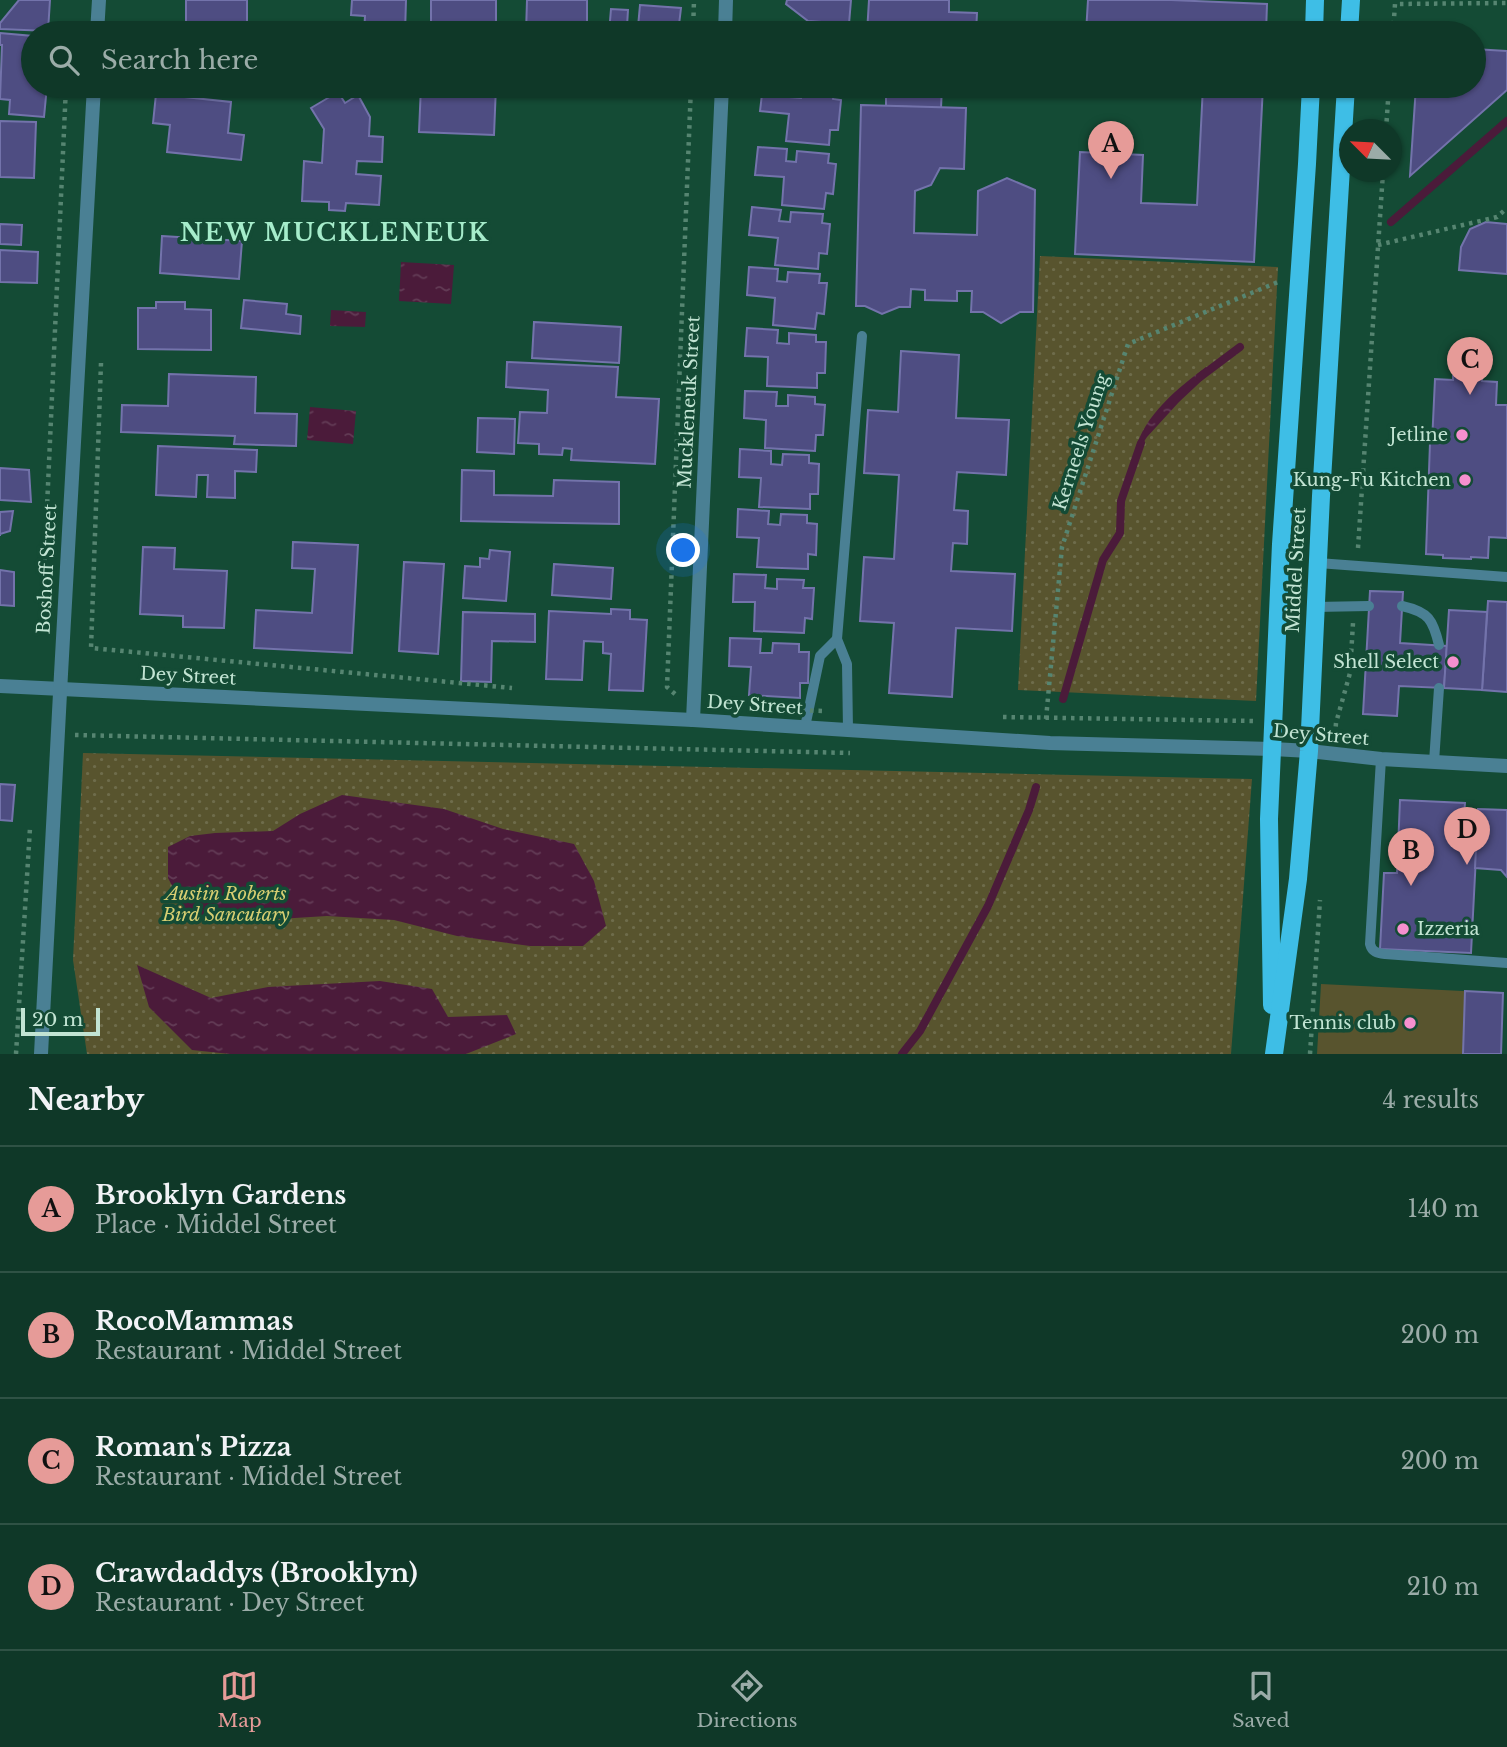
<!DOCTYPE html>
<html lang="en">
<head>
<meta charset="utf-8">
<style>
  body { margin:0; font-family:"Libre Baskerville",serif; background:#1d4334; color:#f1f3f6 }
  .compass { position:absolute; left:1339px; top:119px; width:63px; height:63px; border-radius:50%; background:#0f3828; box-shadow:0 2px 5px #0004; rotate:294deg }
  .scale { position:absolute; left:21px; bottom:18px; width:79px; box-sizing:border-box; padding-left:7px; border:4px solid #c2e4d3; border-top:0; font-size:19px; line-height:24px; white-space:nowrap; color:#c2e4d3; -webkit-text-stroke:5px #144b35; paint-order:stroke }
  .you { position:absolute; left:684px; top:551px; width:24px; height:24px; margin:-18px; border:5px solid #fff; border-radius:50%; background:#1a73e8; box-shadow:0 0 0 10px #1a73e833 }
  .badge { display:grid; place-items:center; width:46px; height:46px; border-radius:50%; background:#e69b98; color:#111; font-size:23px; font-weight:700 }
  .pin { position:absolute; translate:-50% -58px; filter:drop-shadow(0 2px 4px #0008) }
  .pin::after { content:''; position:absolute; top:37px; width:24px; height:21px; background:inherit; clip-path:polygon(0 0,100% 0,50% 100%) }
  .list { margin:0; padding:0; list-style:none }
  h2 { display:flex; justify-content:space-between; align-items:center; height:91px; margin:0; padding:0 28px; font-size:30px }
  h2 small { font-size:23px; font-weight:400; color:#9baca8 }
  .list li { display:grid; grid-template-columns:46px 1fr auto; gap:21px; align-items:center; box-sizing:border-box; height:126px; padding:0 28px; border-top:2px solid #2f5245 }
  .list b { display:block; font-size:26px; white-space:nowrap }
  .list p { margin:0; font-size:23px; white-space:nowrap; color:#9baca8 }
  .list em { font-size:23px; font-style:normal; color:#9baca8 }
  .icon { flex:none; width:38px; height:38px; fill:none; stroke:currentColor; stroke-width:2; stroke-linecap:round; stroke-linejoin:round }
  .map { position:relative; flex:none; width:1507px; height:1054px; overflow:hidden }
  .search { position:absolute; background:#0f3828; box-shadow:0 2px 5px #0004; left:21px; right:21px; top:21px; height:77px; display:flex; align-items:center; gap:18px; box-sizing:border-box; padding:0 24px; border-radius:38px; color:#9baca8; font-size:26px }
  .sheet { height:595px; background:#0f3828 }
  nav { display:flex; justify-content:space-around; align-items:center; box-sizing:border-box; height:98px; border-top:2px solid #2f5245; background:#0f3828; font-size:19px; color:#9baca8 }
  nav a { display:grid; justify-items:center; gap:4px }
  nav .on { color:#e69b98 }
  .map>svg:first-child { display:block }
</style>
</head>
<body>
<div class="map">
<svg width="1507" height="1054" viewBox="0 0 1507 1054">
  <defs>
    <pattern id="park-dots" width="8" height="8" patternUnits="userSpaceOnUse" patternTransform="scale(1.75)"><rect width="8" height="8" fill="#58542e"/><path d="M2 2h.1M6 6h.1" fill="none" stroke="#6e6c4b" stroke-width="1.8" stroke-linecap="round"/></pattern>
    <pattern id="water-ripples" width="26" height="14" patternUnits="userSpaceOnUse" patternTransform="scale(1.75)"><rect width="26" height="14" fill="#4b1b3a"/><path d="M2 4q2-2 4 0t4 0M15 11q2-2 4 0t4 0" fill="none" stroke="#633c56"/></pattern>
  </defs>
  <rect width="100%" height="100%" fill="#144b35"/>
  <g fill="url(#park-dots)">
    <path d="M1040 256 1278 267 1256 701 1018 690Z"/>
    <path d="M83 753 1252 779 1231 1054H87L73 960Z"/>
  </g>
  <path fill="#58542e" d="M1321 984 1503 993 1501 1054H1317Z"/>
  <g fill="url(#water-ripples)">
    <path d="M401 262 454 265 451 304 399 301Z"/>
    <path d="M331 310 366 312 365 327 330 326Z"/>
    <path d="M1206 367 1210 373 1179 402 1147 437 1137 452 1135 451C1144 415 1178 388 1206 367Z"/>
    <path d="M310 407 356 411 353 444 307 440Z"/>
    <path d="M342 795 444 809 503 829 574 844 594 881 606 926 583 946H530L457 936 394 920 327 916 244 921 187 914 168 878V847L190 836 215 833 273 831 300 814Z"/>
    <path d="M137 965 211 998 268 987 380 981 432 989 448 1017 507 1015 516 1034 466 1054H230L192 1050 149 1007Z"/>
  </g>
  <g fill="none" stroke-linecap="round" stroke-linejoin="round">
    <g stroke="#4b1b3a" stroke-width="8">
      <path d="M1391 222 1507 121"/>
      <path d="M1200 377 1240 347"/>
      <path d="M1063 699 1103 560 1120 533 1121 501 1141 443"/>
      <path d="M902 1054 920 1031 988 906 1029 810 1036 787"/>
    </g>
  </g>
  <g fill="#4e4d82" stroke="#7373ab" stroke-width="2">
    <path d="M19 0H50L48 31 0 29V23Z"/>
    <path d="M186 0H247V23H218V31L186 32Z"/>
    <path d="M352 0H406L405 33H364L365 16 351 15Z"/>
    <path d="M431 0H496V31L431 33Z"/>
    <path d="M527 0H587V33H526Z"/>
    <path d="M787 0H851L849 24 808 21 786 4Z"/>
    <path d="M869 0H949V12L977 13 976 33H867Z"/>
    <path d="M1088 0H1171L1267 4 1266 33H1086Z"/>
    <path d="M640 5 681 8 678 33H609L611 9 628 10 627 26 638 27Z"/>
    <path d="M768 24 795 25 794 33H768Z"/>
    <path d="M808 28 836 29V33H808Z"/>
    <path d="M0 33 33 36V86H47L44 117 9 114 10 100 0 99 2 45H0Z"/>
    <path d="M1474 49 1507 51V90L1410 176 1416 86H1474Z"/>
    <path d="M421 86H496L494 135 419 132Z"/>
    <path d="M763 86H792L790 97 801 98 802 88 834 91 833 99 841 100 838 130H830L829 145 786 141 789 114 760 111Z"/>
    <path d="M886 86H942L941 108 886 106Z"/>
    <path d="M1203 86H1263L1254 262 1075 254 1080 152 1143 155 1141 203 1197 205Z"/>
    <path d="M338 92 345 103 358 95 370 117 369 136 383 137 382 162 357 161 356 174 381 176 379 205 346 203 345 211 329 210V202L302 201 304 161 322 163 324 129 311 108Z"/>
    <path d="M156 94 231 102 228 133 244 135 241 160 167 152 170 125 153 123Z"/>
    <path d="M861 105 966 108 964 169 940 168 931 185 915 191 914 233 977 235 978 191 1007 178 1035 190 1033 312H1020L1001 323 983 312H971L972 291H957V301L925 300V290L911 289 910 307H899L882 314 865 306H856Z"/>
    <path d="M0 121 36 122 34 178 0 177Z"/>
    <path d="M758 147 787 149 786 161 796 162 797 151 829 154 828 163 836 164 833 194 826 193 824 209 782 205 784 177 755 175Z"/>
    <path d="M752 207 781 210 779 221 790 222 791 212 823 214 822 223 830 224 827 254 819 253 818 269 775 265 778 238 749 235Z"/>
    <path d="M1486 222 1507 224V274L1459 270 1461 247 1470 229Z"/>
    <path d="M0 224 22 225 21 245 0 244Z"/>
    <path d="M162 236 242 241 239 279 160 273Z"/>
    <path d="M0 250 38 252 37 283 0 282Z"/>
    <path d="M749 267 778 269 777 281 787 282 788 272 820 274 819 283H827L824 314 817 313 815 329 773 325 775 298 747 295Z"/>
    <path d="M244 300 287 304 286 314 301 316 300 334 241 328Z"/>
    <path d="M156 302H185V309L211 310V350L138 349V308H156Z"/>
    <path d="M534 322 621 327 619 363 532 358Z"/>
    <path d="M747 328 778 330 777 343 789 344V333L816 335V342H826L825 373H817V388L767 386 768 357 745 356Z"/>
    <path d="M901 351 959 355 956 418 1009 420 1006 475 957 472 954 510 968 511 967 544 953 543 951 571 1015 574 1012 631 956 628 952 697 889 693 894 623 860 621 864 557 894 559 899 475 864 473 868 410 898 412Z"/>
    <path d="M507 362 618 367 616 397 659 399 655 464 571 460 572 449 563 448 562 455 539 454V444L518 443 520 412 547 413 548 390 506 387Z"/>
    <path d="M169 374 256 377 255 413 297 414 296 446 234 444 235 436 121 432 122 405 168 406Z"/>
    <path d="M1453 376 1482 378V381L1497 382 1496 405H1507V538L1489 537 1488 558 1471 557V559L1443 558V555L1426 554 1430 443H1432L1435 379 1453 380Z"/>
    <path d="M745 391 777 392 776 406H788V395L815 397V404L825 405 823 435H816L815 451 765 448 766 420 744 418Z"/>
    <path d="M478 418 515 419 514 454 477 452Z"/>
    <path d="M158 446 257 450 256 472 235 471V498L207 497 208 475H197L196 497 156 495Z"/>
    <path d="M740 449 771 451V464L782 465 783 454 809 455V463L819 464 818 494H810V509L759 507 761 478 739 477Z"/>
    <path d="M0 468 29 470 31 502 0 500Z"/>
    <path d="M462 470 494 471V495L553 496 554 480 619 482V524L461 521Z"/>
    <path d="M738 509 769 511 768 524 780 525 781 514 807 515V523L817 524 816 555 808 554V569L757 567 759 538 737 537Z"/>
    <path d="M13 511 10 531 0 534V536V512Z"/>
    <path d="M293 542 358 545 352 653 254 648 256 610 312 613 315 569 292 568Z"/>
    <path d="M143 547 175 548 174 569 227 571 224 628 183 627V616L140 614Z"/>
    <path d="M490 550 510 552 506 601 463 598 465 566 480 567V558L489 559Z"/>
    <path d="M404 562 444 564 438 654 399 651Z"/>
    <path d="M554 564 613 568 611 599 552 595Z"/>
    <path d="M0 570 14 572V606L0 605Z"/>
    <path d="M734 574 766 575 765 588 777 589V579L804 580 803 588H814L812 619 805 618 804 633 754 631 755 602H733Z"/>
    <path d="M1370 591 1403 592 1400 643 1447 646 1444 688 1399 686 1397 716 1363 714Z"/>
    <path d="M1488 601 1507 602V692L1482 690Z"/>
    <path d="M611 609 630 610V619L647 620 643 691 609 690 611 654 603 653V642L584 641 582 680 546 679 549 611 611 614Z"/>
    <path d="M1449 610 1487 612 1482 690 1444 688Z"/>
    <path d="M463 612 535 614V642L492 641 491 682 461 681Z"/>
    <path d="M730 638 761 639 760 653H772L773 643 799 644V652H809L808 683H800V698L749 695 751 667 729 666Z"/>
    <path d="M0 784 15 785 12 821 0 820Z"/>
    <path d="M1400 800 1465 803 1464 816 1478 817 1471 953 1380 949 1384 873H1397Z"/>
    <path d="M1478 809 1507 810V877L1501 870 1475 868Z"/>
    <path d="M1465 991 1503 993 1501 1054H1463Z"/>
  </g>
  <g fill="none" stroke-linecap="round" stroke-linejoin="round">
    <g stroke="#568571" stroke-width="4.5" stroke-dasharray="3.5 5" stroke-linecap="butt">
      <path d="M693 33 694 0"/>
      <path d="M1393 33 1395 4 1507 3"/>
      <path d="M1386 130 1389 86"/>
      <path d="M1378 245 1497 217 1507 208"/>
      <path d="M101 363 91 648 512 688"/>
      <path d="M1358 548 1383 172"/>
      <path d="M43 596 66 86"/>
      <path d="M675 694 667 687 691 86"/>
      <path d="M1003 717 1253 721"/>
      <path d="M1046 719 1062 547 1128 344 1278 282"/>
      <path d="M75 735 850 753"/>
      <path d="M1335 735 1336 723 1350 673 1353 623"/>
      <path d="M16 1054 30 828"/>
      <path d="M1310 1054 1320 900"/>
    </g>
    <g stroke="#4a8094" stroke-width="10">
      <path d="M1318 563 1507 577"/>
      <path d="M1402 606C1429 612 1433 620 1439 645"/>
      <path d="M1315 607 1369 606"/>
      <path d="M805 727 820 656 837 639"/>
      <path d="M848 730 847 664 837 639 862 336"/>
      <path d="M1381 759 1370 944C1372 952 1377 953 1385 954L1507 963"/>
      <path d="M1434 762 1439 688"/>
    </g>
    <g stroke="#4a8094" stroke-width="14">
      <path d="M97 33 99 0"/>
      <path d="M725 33 726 0"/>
      <path d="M0 686 693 720 1050 743 1273 749 1309 751 1381 759 1507 766"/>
      <path d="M693 720 722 86"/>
      <path d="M41 1054 61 674 94 86"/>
    </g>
    <g stroke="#3ebee6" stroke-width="18">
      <path d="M1314 33 1315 0"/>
      <path d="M1349 33 1351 0"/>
      <path d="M1272 1005 1269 819 1281 544 1307 164 1311 86"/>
      <path d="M1274 1054 1298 879 1309 751 1321 496 1346 86"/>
    </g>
    <path stroke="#568571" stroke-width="4.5" stroke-dasharray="3.5 5" stroke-linecap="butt" d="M793 710 823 711"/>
  </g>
  <g fill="#f690cf" stroke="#144b35" stroke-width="2.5">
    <circle cx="1462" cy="435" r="7"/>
    <circle cx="1465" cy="480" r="7"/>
    <circle cx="1453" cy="662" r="7"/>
    <circle cx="1403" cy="929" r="7"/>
    <circle cx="1410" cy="1023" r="7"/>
  </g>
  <g text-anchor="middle" stroke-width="7" stroke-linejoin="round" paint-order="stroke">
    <g font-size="18" fill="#c2e4d3" stroke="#144b35">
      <text transform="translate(689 402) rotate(-87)" y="6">Muckleneuk Street</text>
      <text transform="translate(1081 442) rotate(-72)" y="6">Kerneels Young</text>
      <text transform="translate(47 569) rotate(-87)" y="6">Boshoff Street</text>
      <text transform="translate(1296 570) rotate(-87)" y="6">Middel Street</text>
      <text transform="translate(188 676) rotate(3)" y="6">Dey Street</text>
      <text transform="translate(755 705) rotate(4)" y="6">Dey Street</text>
      <text transform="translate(1321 735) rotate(5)" y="6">Dey Street</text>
    </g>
    <g font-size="18" fill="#c2e4d3" stroke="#144b35" text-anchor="end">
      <text x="1448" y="441">Jetline</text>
      <text x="1451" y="486">Kung-Fu Kitchen</text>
      <text x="1439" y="668">Shell Select</text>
      <text x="1417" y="935" text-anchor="start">Izzeria</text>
      <text x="1396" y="1029">Tennis club</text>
    </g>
    <g font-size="18" font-style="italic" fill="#d7ce72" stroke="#144b35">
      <text x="226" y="900">Austin Roberts<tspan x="226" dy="21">Bird Sancutary</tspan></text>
    </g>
    <g font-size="24" font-weight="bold" letter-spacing="2" fill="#a6eccb" stroke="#144b35">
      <text x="335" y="241">NEW MUCKLENEUK</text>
    </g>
  </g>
</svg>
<svg class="compass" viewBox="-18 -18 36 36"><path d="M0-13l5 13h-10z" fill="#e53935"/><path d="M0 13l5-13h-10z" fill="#9baca8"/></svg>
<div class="scale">20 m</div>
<div class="you"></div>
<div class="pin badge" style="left:1111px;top:179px">A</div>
<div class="pin badge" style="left:1411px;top:886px">B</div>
<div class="pin badge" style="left:1470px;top:395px">C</div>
<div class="pin badge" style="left:1467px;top:865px">D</div>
<div class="search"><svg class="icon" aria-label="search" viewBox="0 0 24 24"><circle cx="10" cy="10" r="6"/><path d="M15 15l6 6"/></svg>Search here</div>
</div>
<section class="sheet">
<h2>Nearby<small>4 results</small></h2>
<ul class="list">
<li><span class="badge">A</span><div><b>Brooklyn Gardens</b><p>Place · Middel Street</p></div><em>140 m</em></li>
<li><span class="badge">B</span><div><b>RocoMammas</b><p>Restaurant · Middel Street</p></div><em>200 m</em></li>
<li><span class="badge">C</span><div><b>Roman's Pizza</b><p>Restaurant · Middel Street</p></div><em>200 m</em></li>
<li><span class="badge">D</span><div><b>Crawdaddys (Brooklyn)</b><p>Restaurant · Dey Street</p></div><em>210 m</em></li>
</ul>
</section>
<nav>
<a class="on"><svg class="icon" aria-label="map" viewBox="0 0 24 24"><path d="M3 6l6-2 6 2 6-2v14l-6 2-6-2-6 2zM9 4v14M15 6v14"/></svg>Map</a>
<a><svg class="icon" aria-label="directions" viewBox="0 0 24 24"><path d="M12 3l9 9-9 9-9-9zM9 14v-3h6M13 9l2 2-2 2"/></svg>Directions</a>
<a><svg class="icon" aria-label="saved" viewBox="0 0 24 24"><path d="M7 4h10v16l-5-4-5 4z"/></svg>Saved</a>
</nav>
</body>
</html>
